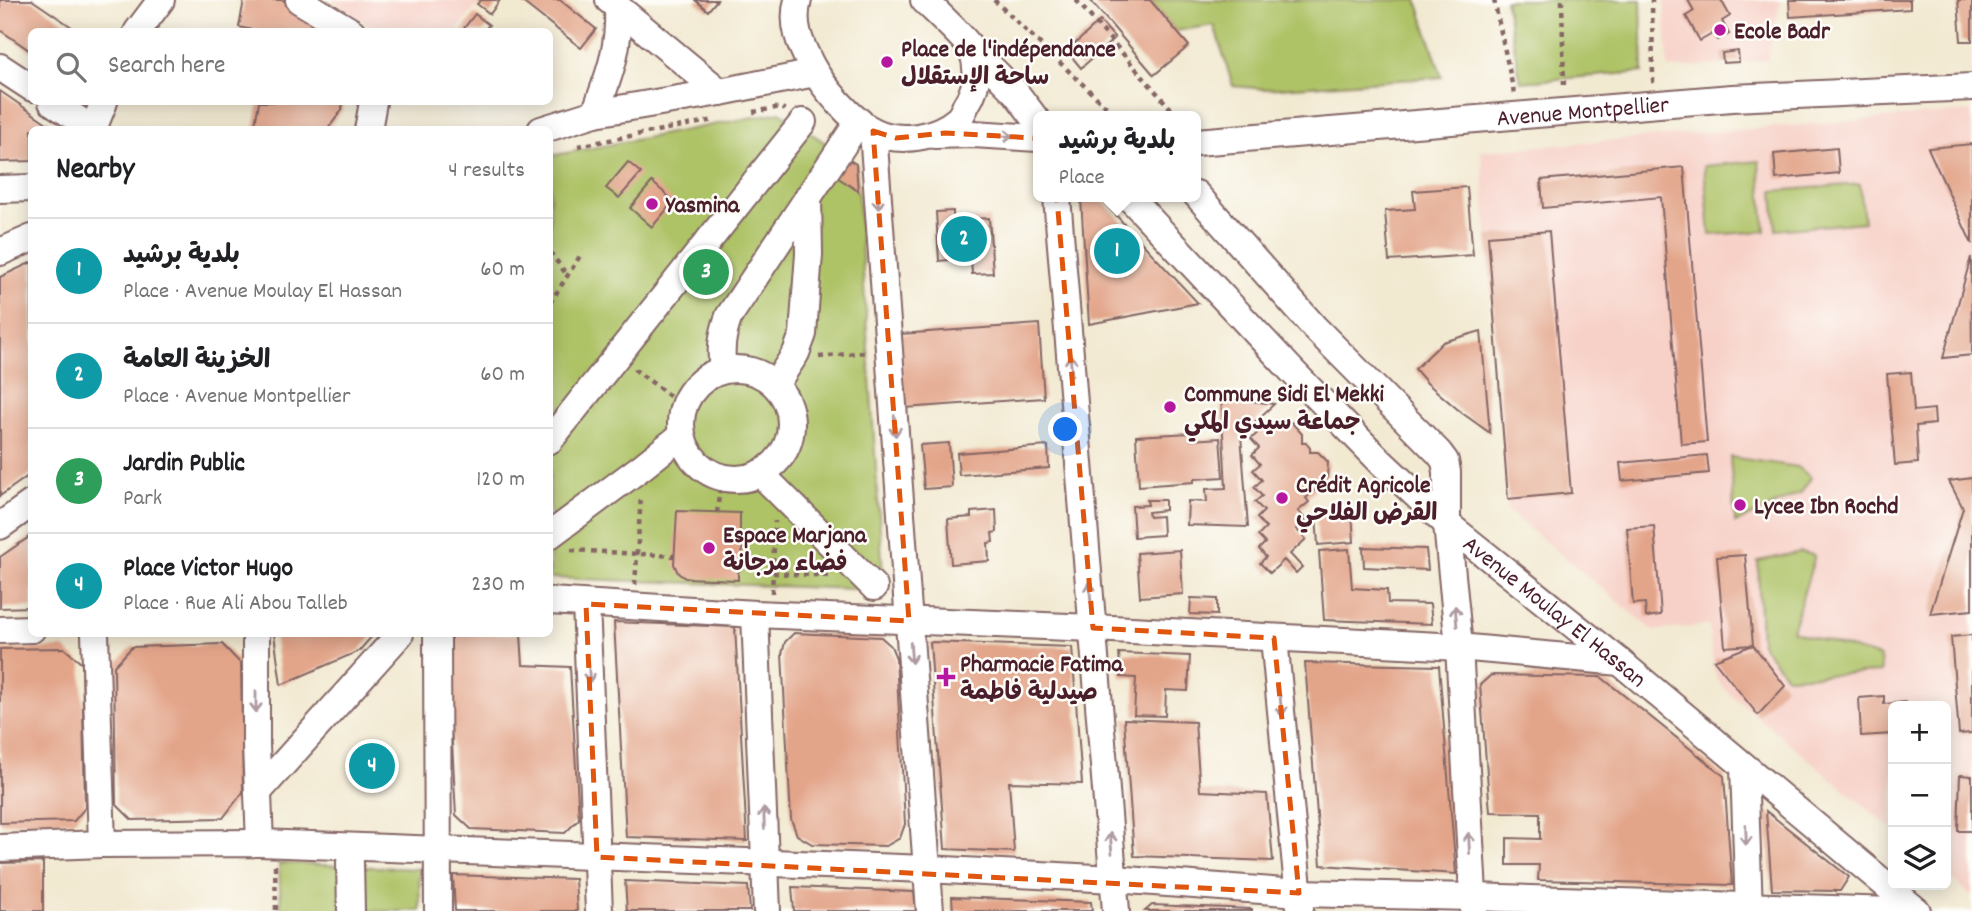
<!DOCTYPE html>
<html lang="en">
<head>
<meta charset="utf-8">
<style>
  body { margin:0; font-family:Dekko,"Playpen Sans Arabic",sans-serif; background:#f6f6f6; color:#202124 }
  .controls { position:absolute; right:21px; bottom:21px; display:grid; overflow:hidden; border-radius:10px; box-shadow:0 4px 18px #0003 }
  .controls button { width:63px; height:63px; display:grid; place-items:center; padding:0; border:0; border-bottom:2px solid #e0e0e0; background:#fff; color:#202124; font:35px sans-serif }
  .you { position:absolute; left:1066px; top:430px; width:24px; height:24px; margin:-18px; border:5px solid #fff; border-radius:50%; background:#1a73e8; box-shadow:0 0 0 10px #1a73e833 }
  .badge { display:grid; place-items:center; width:46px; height:46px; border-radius:50%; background:#b5179e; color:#fff; font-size:23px; font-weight:700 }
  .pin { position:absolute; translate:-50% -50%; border:4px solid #fff; box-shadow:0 2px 7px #0006 }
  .popup { position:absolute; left:1033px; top:111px; width:168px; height:91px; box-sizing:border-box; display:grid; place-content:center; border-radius:10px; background:#fff; filter:drop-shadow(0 2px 5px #0005); font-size:23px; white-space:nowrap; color:#757577 }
  .popup b { font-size:26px; color:#202124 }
  .popup::after { content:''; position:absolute; left:50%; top:100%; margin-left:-14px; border:14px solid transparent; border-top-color:#fff }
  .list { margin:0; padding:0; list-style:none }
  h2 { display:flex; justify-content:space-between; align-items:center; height:91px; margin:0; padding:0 28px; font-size:30px }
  h2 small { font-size:23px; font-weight:400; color:#757577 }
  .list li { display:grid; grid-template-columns:46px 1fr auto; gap:21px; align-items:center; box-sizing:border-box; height:105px; padding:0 28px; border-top:2px solid #e0e0e0 }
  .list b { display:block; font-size:26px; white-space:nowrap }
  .list p { margin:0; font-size:23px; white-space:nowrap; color:#757577 }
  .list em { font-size:23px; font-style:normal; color:#757577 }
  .icon { flex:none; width:38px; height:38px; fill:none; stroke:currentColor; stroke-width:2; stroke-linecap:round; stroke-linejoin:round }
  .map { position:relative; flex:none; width:1972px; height:911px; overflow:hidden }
  .search { position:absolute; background:#fff; box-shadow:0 4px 18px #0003; left:28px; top:28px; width:525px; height:77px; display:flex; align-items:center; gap:18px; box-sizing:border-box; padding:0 24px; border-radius:10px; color:#757577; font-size:26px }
  .panel { position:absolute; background:#fff; box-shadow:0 4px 18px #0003; left:28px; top:126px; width:525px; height:511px; border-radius:10px }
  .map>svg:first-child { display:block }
</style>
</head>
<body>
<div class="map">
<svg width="1972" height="911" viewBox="0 0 1972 911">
  <rect width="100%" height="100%" fill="#fdfcf7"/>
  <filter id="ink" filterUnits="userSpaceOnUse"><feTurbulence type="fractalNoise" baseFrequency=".0143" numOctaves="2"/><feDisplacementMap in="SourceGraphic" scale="14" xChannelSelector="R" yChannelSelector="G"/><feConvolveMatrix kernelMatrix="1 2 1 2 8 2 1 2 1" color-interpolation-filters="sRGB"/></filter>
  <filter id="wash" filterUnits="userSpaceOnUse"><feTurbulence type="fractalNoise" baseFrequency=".00686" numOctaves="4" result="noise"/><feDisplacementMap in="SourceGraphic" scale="28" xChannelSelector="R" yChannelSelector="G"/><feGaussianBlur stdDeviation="1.57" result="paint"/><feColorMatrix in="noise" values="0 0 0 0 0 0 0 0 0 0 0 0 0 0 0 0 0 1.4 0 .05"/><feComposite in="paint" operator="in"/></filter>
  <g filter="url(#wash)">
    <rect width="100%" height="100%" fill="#f2e9d1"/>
    <g fill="#f7d1c8">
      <path d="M332 0H481L456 32 379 31Z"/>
      <path d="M1664 0H1781L1767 60 1668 69Z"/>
      <path d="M1972 111V896L1946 874V706H1893V830L1723 688 1714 672 1709 625 1654 631 1508 511 1481 151Z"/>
    </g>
    <g fill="#aec266" stroke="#7c7048" stroke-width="2">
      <path d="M1150 0H1417L1442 77 1265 89 1233 86 1214 25 1176 31Z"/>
      <path d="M1505 0H1641L1643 72 1521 82Z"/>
      <path d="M780 112 856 164 884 590 550 578V156Z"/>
      <path d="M1759 161 1765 231 1710 235 1704 166Z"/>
      <path d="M1860 184 1864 222 1776 230 1773 191Z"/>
      <path d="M1730 457 1798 467 1811 478 1801 493 1735 523Z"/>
      <path d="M1801 552 1814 555V559L1792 631 1880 657 1881 672 1787 677 1761 644 1758 561Z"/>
      <path d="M279 863 419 869 420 911H281Z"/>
    </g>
    <g id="blocks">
      <g fill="#e3a58a">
        <path d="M0 0H32L79 32H32V52L0 30Z"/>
        <path d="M244 0H283L329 32H261L239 27Z"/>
        <path d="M481 0H500L490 14 477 4Z"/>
        <path d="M520 0H560L596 29 581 48Z"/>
        <path d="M695 0H717L708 11Z"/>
        <path d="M1090 0H1150L1189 46 1154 75Z"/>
        <path d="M1688 0H1721L1730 16 1722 21 1729 34 1718 40 1714 33 1700 41 1686 16 1694 11Z"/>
        <path d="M1789 0H1910V9L1790 17Z"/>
        <path d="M1958 0H1972V41H1961Z"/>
        <path d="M475 14 489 25 483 32H461Z"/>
        <path d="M1100 21 1115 38 1081 68 1067 51Z"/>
        <path d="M1738 51 1739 62 1723 63 1722 53Z"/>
        <path d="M0 91 57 130H32V161L0 162Z"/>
        <path d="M259 102H343L342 110 327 130H254Z"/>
        <path d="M1972 144V244L1928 148Z"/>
        <path d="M1837 148 1839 173 1776 179 1774 154Z"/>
        <path d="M843 156 856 164 858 191 831 173Z"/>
        <path d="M628 162 641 173 619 198 606 188Z"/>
        <path d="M1684 167 1707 442 1681 444 1661 197 1543 208 1541 180Z"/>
        <path d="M652 182 674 201 652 227 630 208Z"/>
        <path d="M1467 187 1473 255 1389 261 1385 211 1415 209 1413 191Z"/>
        <path d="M1087 197H1099L1198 303 1089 324 1081 199Z"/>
        <path d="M953 211V220L989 218 993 273 972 274 971 258 939 261 936 212Z"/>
        <path d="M1549 231 1571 493 1508 499 1488 236Z"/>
        <path d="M1971 257 1972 355 1943 358Z"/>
        <path d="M32 262V473L0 496V277Z"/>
        <path d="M1039 324 1044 398 905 408 900 334Z"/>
        <path d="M1481 331 1490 433 1462 413 1427 383 1415 369 1443 342Z"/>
        <path d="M1911 372 1914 411 1934 409 1935 424 1916 426 1918 463 1895 465 1887 374Z"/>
        <path d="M1221 397 1274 404 1241 435 1248 527 1187 525 1188 501 1207 502 1206 489 1226 488Z"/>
        <path d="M1291 422 1302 434V443H1306L1310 448V452H1318L1328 462 1327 478 1306 498 1309 502 1298 511 1306 520 1296 529 1306 539 1290 554 1302 567 1296 573 1284 560 1270 573 1260 563 1266 557 1259 549 1265 543 1258 536 1266 528 1257 518 1264 511 1255 502 1262 496 1254 487 1262 480 1253 470 1260 464 1252 455 1259 448 1251 439 1267 424Z"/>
        <path d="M1191 433V440L1220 438 1223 477 1194 479V482L1139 486 1136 436Z"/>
        <path d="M949 443 952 487 924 489 920 445Z"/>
        <path d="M1048 446 1049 468 959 475 957 453Z"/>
        <path d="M1707 455 1709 473 1622 481 1620 463Z"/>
        <path d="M1972 478V610L1930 614 1963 508 1949 481Z"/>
        <path d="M1147 500H1165V510L1148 512 1149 517 1162 516 1163 535 1134 537 1132 506 1148 505Z"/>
        <path d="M996 510 997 532 992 533 993 542 988 543 989 561 951 564 948 519 971 517V512Z"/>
        <path d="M677 511 740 513V535L743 540 742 568 738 572V580L685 578 678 573 674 564Z"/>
        <path d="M1352 512 1354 542 1318 545 1316 515Z"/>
        <path d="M1654 526 1661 615 1646 617 1645 603 1633 604 1627 528Z"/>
        <path d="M32 535V607L0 608V557Z"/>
        <path d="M1363 547 1426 549 1428 570 1364 567Z"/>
        <path d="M1349 549 1352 588 1387 590 1388 603 1430 604 1432 624 1324 620 1319 551Z"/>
        <path d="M1180 550 1183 594 1140 597 1137 553Z"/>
        <path d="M1745 555 1753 645 1725 647 1717 557Z"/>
        <path d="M1191 598 1217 599V615L1190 614Z"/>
        <path d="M614 622 735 627 747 841 626 837Z"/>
        <path d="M794 633 881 637 891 646 896 658 905 824 900 838 886 846 812 844 797 835 791 819 782 654 785 642Z"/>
        <path d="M274 634H374L359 651 281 685Z"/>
        <path d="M446 634H521L523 665 570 667 579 819 565 833 471 829 456 815Z"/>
        <path d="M1972 635V733L1959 734 1951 637Z"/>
        <path d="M930 642 1072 647 1082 784 1009 782 1014 852 945 849Z"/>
        <path d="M222 644 241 664 243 792 223 818 132 820 116 804 114 666 132 647Z"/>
        <path d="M1753 645 1785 686 1758 715 1714 660Z"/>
        <path d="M64 648 82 664 85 808 74 821 0 823V649Z"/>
        <path d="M1119 653 1190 656 1188 691 1166 690 1165 716 1134 715 1136 678 1121 677Z"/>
        <path d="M1305 663 1439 666 1456 874 1321 865Z"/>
        <path d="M1491 675 1601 677 1724 776 1732 885 1538 880 1539 865H1507V838L1540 839V813L1490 812 1480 685Z"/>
        <path d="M1884 696V704L1905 702V706H1893V734L1861 736 1859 698Z"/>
        <path d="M1124 719 1195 722 1200 791 1267 794 1273 861 1134 856Z"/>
        <path d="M1960 775 1972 776V831H1958Z"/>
        <path d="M1766 811 1849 877 1840 891 1772 890Z"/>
        <path d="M43 862V911H0V863Z"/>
        <path d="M453 875 575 879 577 911H455Z"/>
        <path d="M625 881 748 886 750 911H627Z"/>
        <path d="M792 887 914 892 916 911H794Z"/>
        <path d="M952 897 1091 902 1092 911H953Z"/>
        <path d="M1152 905 1252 909V911H1145Z"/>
      </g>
    </g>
  </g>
  <g filter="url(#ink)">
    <use href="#blocks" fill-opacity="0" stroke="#856665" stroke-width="2"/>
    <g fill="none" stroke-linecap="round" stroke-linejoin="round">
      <defs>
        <g id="street">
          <path d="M299 0 352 32"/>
          <path d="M609 0 720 92"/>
          <path d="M798 0C791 24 800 44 811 65 823 87 851 120 873 131 899 144 936 138 958 119 962 115 964 110 966 105 977 88 980 70 972 50 967 40 934 10 924 0"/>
          <path d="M137 32 161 0"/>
          <path d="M971 48 1016 93 1038 122"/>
          <path d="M0 67 32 88"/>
          <path d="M52 102 94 130"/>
          <path d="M595 113C609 76 620 48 618 8"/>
          <path d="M93 129 104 102"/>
          <path d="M368 130 373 102"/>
          <path d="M541 130 595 113 720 92 815 73"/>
          <path d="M873 131 930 911"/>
          <path d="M934 135 973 134 1038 138"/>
          <path id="s1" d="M1196 142 1732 98 1972 87"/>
          <path d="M0 189 32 188"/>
          <path d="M1196 194 1314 327 1439 453 1445 461 1447 472V524L1459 647 1474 911"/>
          <path d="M1057 197 1116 911"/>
          <path id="s2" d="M1129 197 1294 373 1381 462 1447 524 1620 662 1917 911"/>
          <path d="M0 252 32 238"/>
          <circle cx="736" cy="424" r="55"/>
          <path d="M723 370C720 350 722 335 729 316L859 121"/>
          <path d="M775 385 796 353 803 334 809 254 808 197"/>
          <path d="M550 440 803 122"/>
          <path d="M760 473 874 587"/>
          <path d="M0 526 32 503"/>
          <path d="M550 535 643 466 682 435"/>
          <path d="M550 601 755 614 1093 628 1459 647 1620 662"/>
          <path d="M586 604 599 911"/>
          <path d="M755 614 767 911"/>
          <path d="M0 630 32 629"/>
          <path d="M95 634 102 844"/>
          <path d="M256 634V745L260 843"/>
          <path d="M437 634 438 911"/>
          <path d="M1274 638 1300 908"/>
          <path d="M1744 767 1749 911"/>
          <path d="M258 792 400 634"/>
          <path d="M0 848 102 844 260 843 926 869 1114 879 1299 893 1472 897 1893 911"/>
          <path d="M350 862 351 911"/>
        </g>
      </defs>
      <use href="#street" stroke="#856665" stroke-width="30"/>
      <g stroke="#856665" stroke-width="4.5" stroke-dasharray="5 5" stroke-linecap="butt">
        <path d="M994 0 1116 116"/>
        <path d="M1076 0 1177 116"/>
        <path d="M1494 0 1514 93"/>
        <path d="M1562 0 1564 89"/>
        <path d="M1651 81H1653L1652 0"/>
        <path d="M753 112 781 107 785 110"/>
        <path d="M578 146 714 120"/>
        <path d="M550 252 567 275"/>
        <path d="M550 303 580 256"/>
        <path d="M819 357 866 352"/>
        <path d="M634 369 683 406"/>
        <path d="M717 513 721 478"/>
        <path d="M571 550 675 556"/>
        <path d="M742 561 773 562"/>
        <path d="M773 573 830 576"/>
        <path d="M635 585 641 496"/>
        <path d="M772 593 775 521"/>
        <path d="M275 865 276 911"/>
      </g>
      <use href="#street" stroke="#fff" stroke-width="26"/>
    </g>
    <defs><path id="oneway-shaft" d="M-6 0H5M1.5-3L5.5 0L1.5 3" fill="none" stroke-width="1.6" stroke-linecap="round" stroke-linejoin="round" transform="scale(1.75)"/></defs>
    <g stroke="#ae9aa0">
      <use href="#oneway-shaft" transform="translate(1003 136) rotate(4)"/>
      <use href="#oneway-shaft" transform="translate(878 199) rotate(86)"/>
      <use href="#oneway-shaft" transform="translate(1071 365) rotate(-95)"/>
      <use href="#oneway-shaft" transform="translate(895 426) rotate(86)"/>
      <use href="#oneway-shaft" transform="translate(1090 592) rotate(-95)"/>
      <use href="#oneway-shaft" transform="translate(1456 616) rotate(-95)"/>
      <use href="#oneway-shaft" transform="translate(911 653) rotate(86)"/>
      <use href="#oneway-shaft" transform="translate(589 672) rotate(87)"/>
      <use href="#oneway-shaft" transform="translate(256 702) rotate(90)"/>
      <use href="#oneway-shaft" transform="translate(1281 706) rotate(84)"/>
      <use href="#oneway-shaft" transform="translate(764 818) rotate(-92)"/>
      <use href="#oneway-shaft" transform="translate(1746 835) rotate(88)"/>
      <use href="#oneway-shaft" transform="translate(1111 843) rotate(-95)"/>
      <use href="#oneway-shaft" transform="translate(1469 843) rotate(-93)"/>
    </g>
  </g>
  <path fill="none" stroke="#e0560e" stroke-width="5" stroke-dasharray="14 9" stroke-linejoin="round" d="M873 131 896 138 945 133 1052 139 1093 628 1274 638 1299 893 597 857 586 604 909 621Z"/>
  <g fill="#b5179e" stroke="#fdfcf7" stroke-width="2.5">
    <circle cx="1720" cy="30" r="7"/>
    <circle cx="887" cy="62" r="7"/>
    <circle cx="652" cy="204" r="7"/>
    <circle cx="1170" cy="407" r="7"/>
    <circle cx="1282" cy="498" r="7"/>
    <circle cx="1740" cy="505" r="7"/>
    <circle cx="709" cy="548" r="7"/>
    <path d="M942.5 666.5h7v7h7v7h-7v7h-7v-7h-7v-7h7z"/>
  </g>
  <g text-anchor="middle" stroke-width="5" stroke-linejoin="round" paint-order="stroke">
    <g font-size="24" font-weight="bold" fill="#4a1f2b" stroke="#fdfcf7" text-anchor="start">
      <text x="1734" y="38">Ecole Badr</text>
      <text x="901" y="56">Place de l'indépendance<tspan x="901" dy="28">ساحة الإستقلال</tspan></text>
      <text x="666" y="212">Yasmina</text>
      <text x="1184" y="401">Commune Sidi El Mekki<tspan x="1184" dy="28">جماعة سيدي المكي</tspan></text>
      <text x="1296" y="492">Crédit Agricole<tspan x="1296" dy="28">القرض الفلاحي</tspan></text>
      <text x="1754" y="513">Lycee Ibn Rochd</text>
      <text x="723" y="542">Espace Marjana<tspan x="723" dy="28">فضاء مرجانة</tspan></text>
      <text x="960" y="671">Pharmacie Fatima<tspan x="960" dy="28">صيدلية فاطمة</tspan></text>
    </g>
    <g font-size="24" fill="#4a1f2b" stroke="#fdfcf7">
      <text dy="8" stroke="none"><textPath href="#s1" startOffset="388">Avenue Montpellier</textPath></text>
      <text dy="8" stroke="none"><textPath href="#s2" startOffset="595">Avenue Moulay El Hassan</textPath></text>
    </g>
  </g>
</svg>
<div class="controls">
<button>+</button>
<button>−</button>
<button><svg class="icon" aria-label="layers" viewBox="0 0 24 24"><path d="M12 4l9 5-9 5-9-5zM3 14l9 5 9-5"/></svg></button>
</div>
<div class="you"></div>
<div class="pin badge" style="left:1117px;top:251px;background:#0f9aa8">1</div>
<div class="popup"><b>بلدية برشيد</b>Place</div>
<div class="pin badge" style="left:964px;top:239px;background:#0f9aa8">2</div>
<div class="pin badge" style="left:706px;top:272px;background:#2e9e5b">3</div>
<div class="pin badge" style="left:372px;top:766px;background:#0f9aa8">4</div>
<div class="search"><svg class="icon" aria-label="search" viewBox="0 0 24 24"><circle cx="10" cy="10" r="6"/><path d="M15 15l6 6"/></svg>Search here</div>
<section class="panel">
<h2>Nearby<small>4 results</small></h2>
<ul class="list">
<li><span class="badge" style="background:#0f9aa8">1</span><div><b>بلدية برشيد</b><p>Place · Avenue Moulay El Hassan</p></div><em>60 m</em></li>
<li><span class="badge" style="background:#0f9aa8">2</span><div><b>الخزينة العامة</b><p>Place · Avenue Montpellier</p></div><em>60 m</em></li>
<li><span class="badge" style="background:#2e9e5b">3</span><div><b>Jardin Public</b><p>Park</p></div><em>120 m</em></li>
<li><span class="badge" style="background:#0f9aa8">4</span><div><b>Place Victor Hugo</b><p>Place · Rue Ali Abou Talleb</p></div><em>230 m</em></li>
</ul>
</section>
</div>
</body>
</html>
